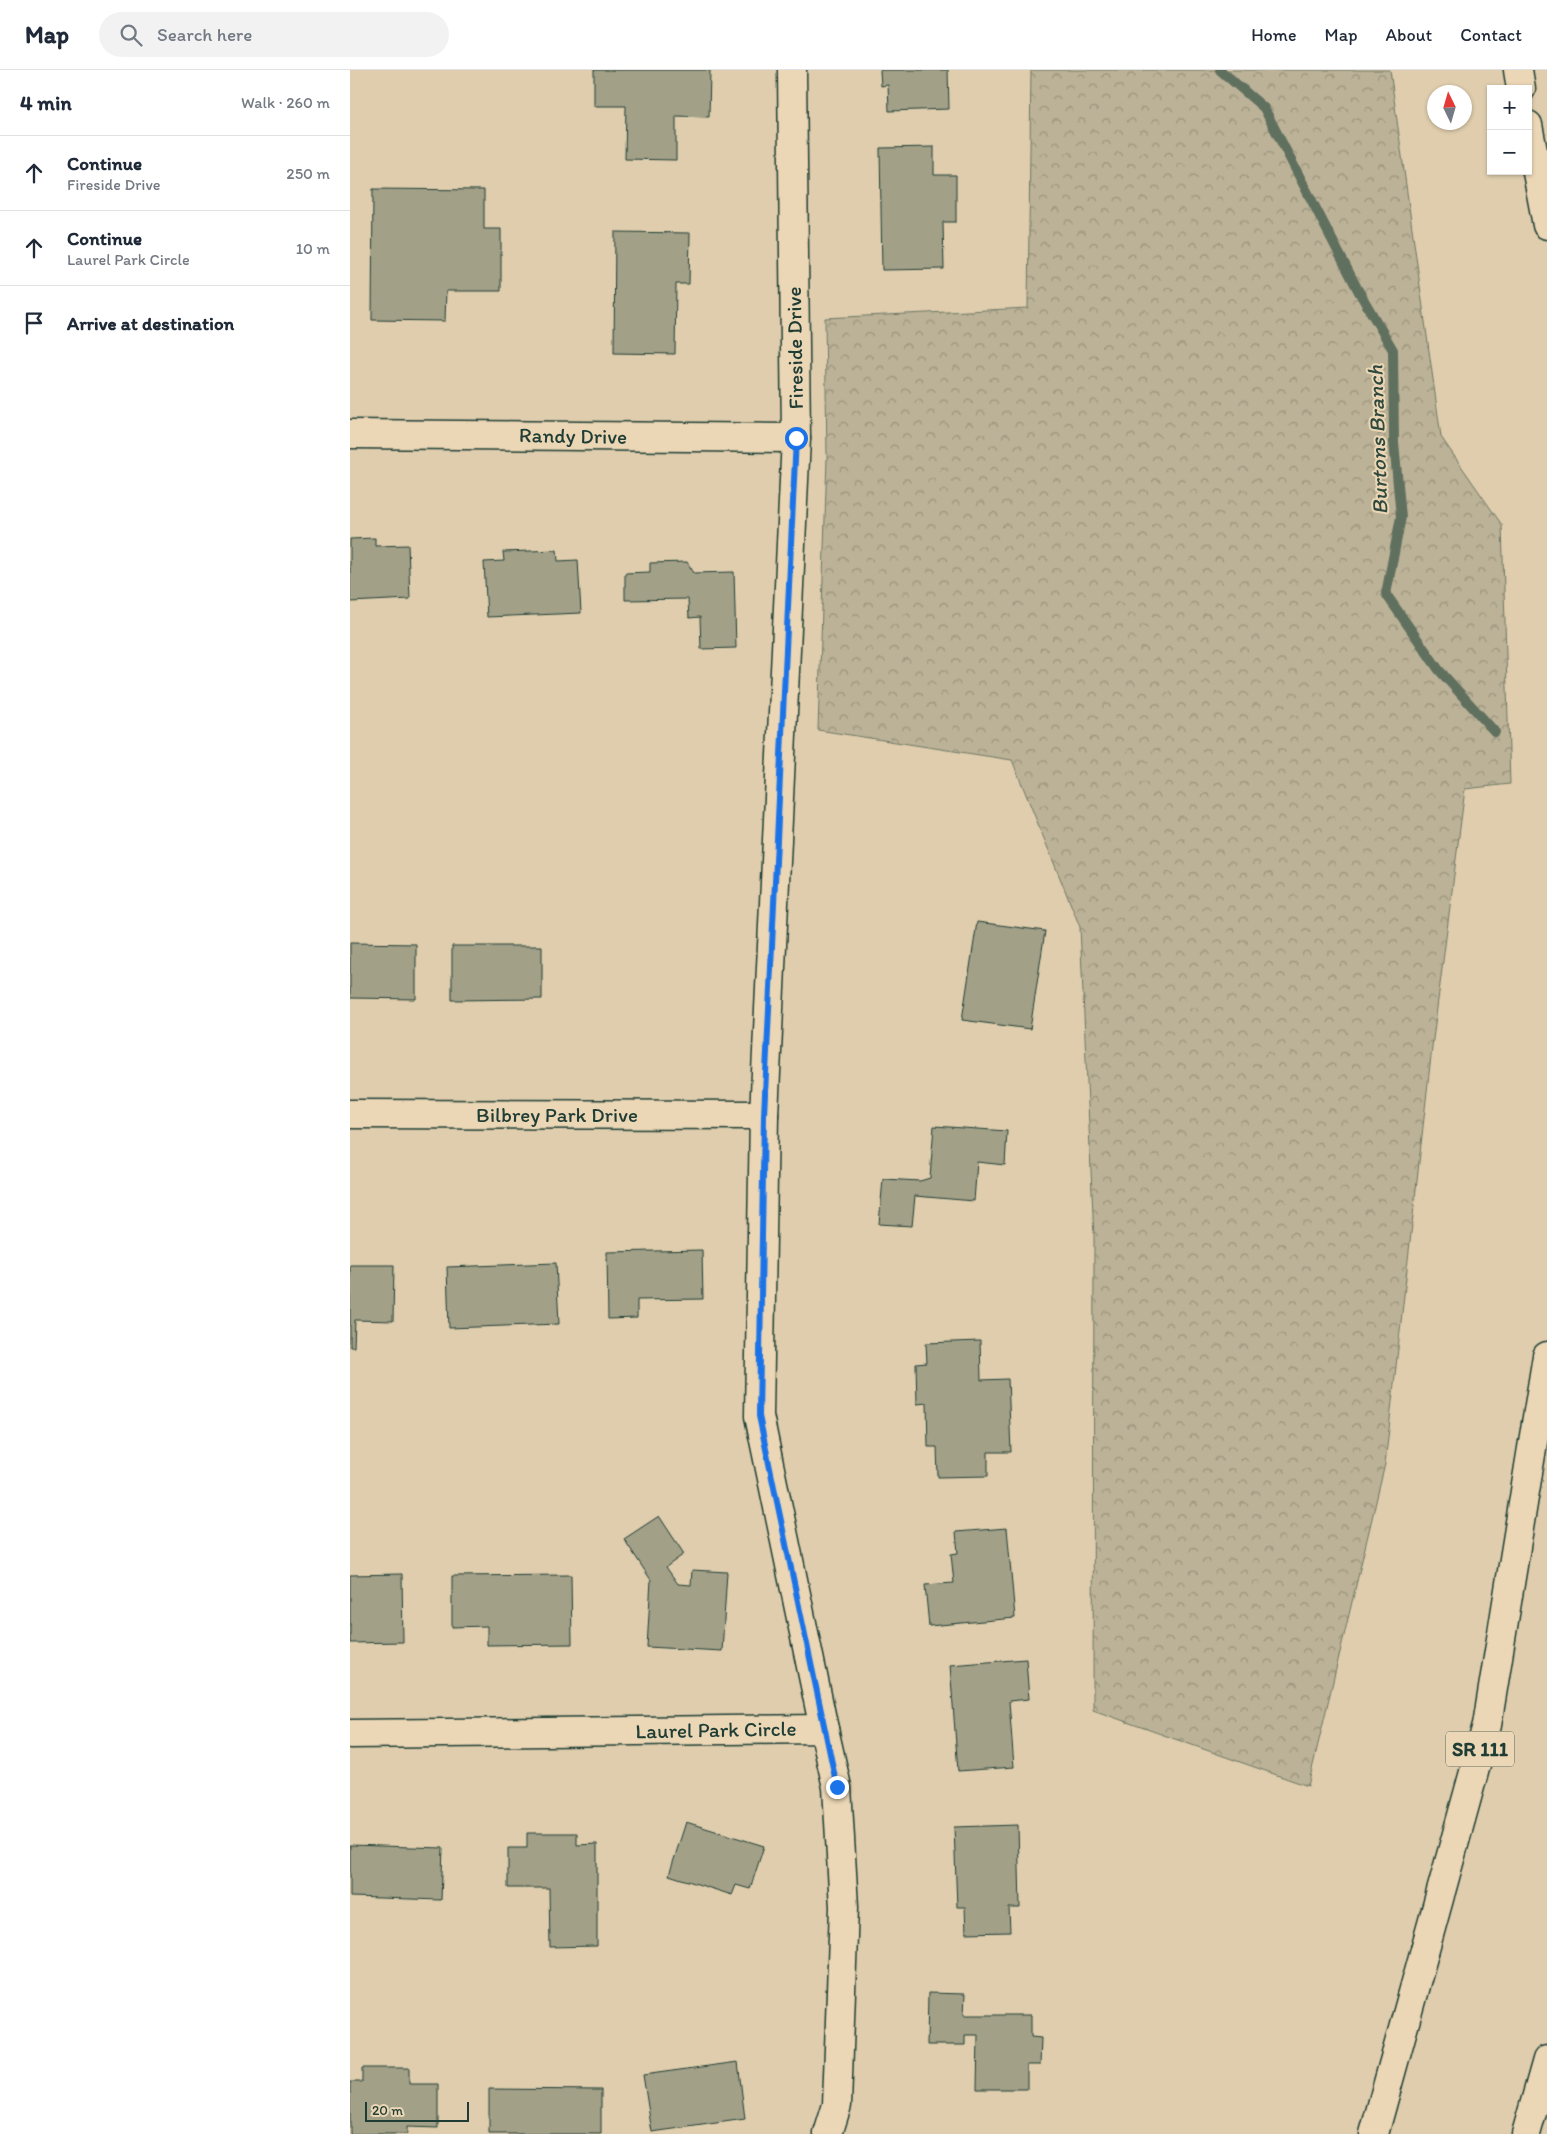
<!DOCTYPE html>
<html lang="en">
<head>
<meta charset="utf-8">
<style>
  body { margin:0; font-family:Itim,sans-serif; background:#f2f2f3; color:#1f2937 }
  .controls { position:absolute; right:15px; top:15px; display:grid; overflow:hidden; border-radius:0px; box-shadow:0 1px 4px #0004 }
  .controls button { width:45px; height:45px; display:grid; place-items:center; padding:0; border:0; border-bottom:1px solid #e0e1e3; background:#fff; color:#1f2937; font:25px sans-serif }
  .compass { position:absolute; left:1077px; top:15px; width:45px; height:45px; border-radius:50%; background:#fff; box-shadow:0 1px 4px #0004; rotate:355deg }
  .scale { position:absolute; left:15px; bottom:12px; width:104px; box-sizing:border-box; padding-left:5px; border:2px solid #1f3d34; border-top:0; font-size:14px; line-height:18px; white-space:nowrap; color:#1f3d34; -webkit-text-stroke:4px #ebd6b5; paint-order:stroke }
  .stop { position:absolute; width:15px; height:15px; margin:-11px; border:4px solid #1a73e8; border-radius:50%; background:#fff }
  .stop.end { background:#1a73e8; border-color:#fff; box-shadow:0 1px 5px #0008 }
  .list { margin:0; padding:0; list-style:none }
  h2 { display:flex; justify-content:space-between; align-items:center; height:65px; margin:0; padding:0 20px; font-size:21px }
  h2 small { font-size:16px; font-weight:400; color:#747a83 }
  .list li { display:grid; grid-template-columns:32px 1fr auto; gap:15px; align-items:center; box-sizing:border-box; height:75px; padding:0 20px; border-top:1px solid #e0e1e3 }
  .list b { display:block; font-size:19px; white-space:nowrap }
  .list p { margin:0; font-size:16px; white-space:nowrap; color:#747a83 }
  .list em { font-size:16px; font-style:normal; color:#747a83 }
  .icon { flex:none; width:28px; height:28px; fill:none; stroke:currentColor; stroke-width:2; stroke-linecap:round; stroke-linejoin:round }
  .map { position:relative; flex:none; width:1197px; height:2064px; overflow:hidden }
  header { display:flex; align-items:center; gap:30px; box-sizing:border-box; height:70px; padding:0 25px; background:#fff; border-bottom:1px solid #e0e1e3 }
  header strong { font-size:24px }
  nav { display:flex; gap:28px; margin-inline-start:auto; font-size:18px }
  .search { width:350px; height:45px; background:#f2f2f3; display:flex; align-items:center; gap:12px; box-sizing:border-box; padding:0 18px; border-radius:28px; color:#747a83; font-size:19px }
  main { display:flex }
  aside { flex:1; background:#fff }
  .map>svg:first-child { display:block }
</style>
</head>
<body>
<header>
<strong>Map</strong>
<div class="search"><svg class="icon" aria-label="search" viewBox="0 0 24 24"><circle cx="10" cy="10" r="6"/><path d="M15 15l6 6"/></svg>Search here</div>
<nav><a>Home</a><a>Map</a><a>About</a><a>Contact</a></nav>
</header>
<main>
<aside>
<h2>4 min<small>Walk · 260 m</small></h2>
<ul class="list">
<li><svg class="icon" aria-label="ahead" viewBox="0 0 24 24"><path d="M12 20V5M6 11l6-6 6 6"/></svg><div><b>Continue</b><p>Fireside Drive</p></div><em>250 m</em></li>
<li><svg class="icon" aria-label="ahead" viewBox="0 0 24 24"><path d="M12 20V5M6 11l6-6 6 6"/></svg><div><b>Continue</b><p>Laurel Park Circle</p></div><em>10 m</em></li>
<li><svg class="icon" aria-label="arrive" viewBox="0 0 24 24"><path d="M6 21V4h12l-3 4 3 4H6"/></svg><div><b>Arrive at destination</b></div></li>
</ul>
</aside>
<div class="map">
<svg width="1197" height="2064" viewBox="0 0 1197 2064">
  <defs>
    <pattern id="forest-crowns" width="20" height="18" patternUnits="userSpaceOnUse" patternTransform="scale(1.25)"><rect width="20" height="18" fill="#bcb297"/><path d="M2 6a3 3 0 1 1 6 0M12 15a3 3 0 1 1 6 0" fill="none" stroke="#98927c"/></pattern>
  </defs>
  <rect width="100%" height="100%" fill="#dfcdad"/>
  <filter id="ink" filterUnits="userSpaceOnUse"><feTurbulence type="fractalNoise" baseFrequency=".02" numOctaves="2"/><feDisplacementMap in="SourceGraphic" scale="10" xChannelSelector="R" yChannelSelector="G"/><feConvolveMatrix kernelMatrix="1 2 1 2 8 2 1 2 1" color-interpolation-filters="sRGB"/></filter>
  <g filter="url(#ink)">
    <path fill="url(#forest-crowns)" stroke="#6e7866" d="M681 0H1040L1091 367 1152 455 1160 714 1115 719 1082 977 1035 1394 958 1716 743 1640 744 1167 730 857 662 690 468 660 477 388 475 248 678 238Z"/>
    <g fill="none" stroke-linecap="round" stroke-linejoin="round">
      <path stroke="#616f5e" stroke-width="10" d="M870 0 914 38 1008 220 1043 280 1044 372 1051 447 1036 524 1089 600 1145 662"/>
    </g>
    <g fill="#a3a088" stroke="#1f3d34">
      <path d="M244 0H360L359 47 326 46V90L275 89 276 36H244Z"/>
      <path d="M530 0H598L599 39 539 41 538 15 531 16Z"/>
      <path d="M584 77V105H606V152H593L594 199 532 200 530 78Z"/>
      <path d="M23 119 134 120V159H151V221H96L95 251 22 250Z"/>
      <path d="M265 162 340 163 339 214H326L325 284 264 283Z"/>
      <path d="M25 468V476L58 475 60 529 0 532V469Z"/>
      <path d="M207 480 208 491 228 490 231 543 137 547 134 492 154 491 153 482Z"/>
      <path d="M337 492 344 503 384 502 386 578 351 579 350 547 339 548 338 529 275 530V503L300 502V493Z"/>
      <path d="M627 852 695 861 680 959 612 950Z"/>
      <path d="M0 873 66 874V929L0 928Z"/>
      <path d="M102 876H192V929L102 930Z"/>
      <path d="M584 1056 657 1061 655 1095 627 1092 624 1131 565 1126 562 1156 529 1154 533 1109 570 1111 580 1108Z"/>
      <path d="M352 1180 353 1229 287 1230V1248L258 1249 257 1182Z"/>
      <path d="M206 1193 209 1254 99 1258 97 1197Z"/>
      <path d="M0 1195H44L43 1251 5 1250 4 1277H0Z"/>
      <path d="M630 1271 631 1310 658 1309 661 1382H638V1406L588 1407 587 1377H578L577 1333 567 1334 566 1294 577 1293 576 1273Z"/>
      <path d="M309 1446 334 1484 316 1497 328 1514 341 1515 342 1500 377 1502 372 1581 297 1577 301 1510 274 1469Z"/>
      <path d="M657 1458 665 1548 579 1556 575 1515 604 1513 601 1484 608 1483 606 1462Z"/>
      <path d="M52 1504 53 1572 0 1573V1505Z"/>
      <path d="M221 1505 222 1574 137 1575V1556L102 1557V1506Z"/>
      <path d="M676 1589 679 1629 659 1631 664 1697 608 1701 600 1595Z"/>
      <path d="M336 1752 414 1776 400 1819 386 1815 382 1825 319 1805Z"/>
      <path d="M668 1755 670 1838H659L660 1862 616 1863 615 1837H607L604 1757Z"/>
      <path d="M177 1763H227V1775L247 1774V1876L200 1877 199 1818H158V1778H177Z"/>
      <path d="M0 1775 93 1778 91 1830 0 1827Z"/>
      <path d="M578 1923 615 1924 614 1945H681V1967L691 1968 690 1995H677V2019H627L628 1965H615V1975H577Z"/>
      <path d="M388 1992 395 2049 302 2062 293 2005Z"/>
      <path d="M12 1998H59V2014H88V2058L57 2057V2064H0V2012H12Z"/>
      <path d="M139 2019 251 2020V2064H139Z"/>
    </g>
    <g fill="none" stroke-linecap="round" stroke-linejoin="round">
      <defs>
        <g id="minor">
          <path d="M442 0 446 368 414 1045 409 1346 474 1659"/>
          <path d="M0 364 446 368"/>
          <path d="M0 1044 414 1045"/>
          <path d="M0 1664 474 1659 487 1717 494 1837 487 2035 478 2064"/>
        </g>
        <g id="highway">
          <path d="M1168 0 1171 19"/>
          <path d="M1178 55 1197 155"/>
          <path d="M1024 2064 1137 1655 1197 1286"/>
          <path d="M1176 2064 1197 1990"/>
        </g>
      </defs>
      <use href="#minor" stroke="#1f3d34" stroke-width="31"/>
      <use href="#highway" stroke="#1f3d34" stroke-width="31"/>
      <use href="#minor" stroke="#ebd6b5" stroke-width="28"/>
      <use href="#highway" stroke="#ebd6b5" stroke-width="28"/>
    </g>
  </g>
  <g fill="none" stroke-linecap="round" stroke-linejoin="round" filter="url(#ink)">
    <path stroke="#1a73e8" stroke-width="6" d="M446 368 414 1045 409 1346 487 1717"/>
  </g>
  <g text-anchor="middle" stroke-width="4" stroke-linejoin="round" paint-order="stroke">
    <rect fill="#ebd6b5" stroke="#5c6b5b" stroke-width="1" x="1096" y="1661.5" width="68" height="35" rx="4"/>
    <g font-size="20" font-weight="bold" fill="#1f3d34">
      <text x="1130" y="1686">SR 111</text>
    </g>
    <g font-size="21" fill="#1f3d34" stroke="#ebd6b5">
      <text transform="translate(445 278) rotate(-91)" y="7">Fireside Drive</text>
      <text transform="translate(223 366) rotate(1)" y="7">Randy Drive</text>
      <text x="207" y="1052">Bilbrey Park Drive</text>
      <text transform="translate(366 1660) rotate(-1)" y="7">Laurel Park Circle</text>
    </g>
    <g font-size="22" font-style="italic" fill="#30493e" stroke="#ebd6b5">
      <text transform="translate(1027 370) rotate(-92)" y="8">Burtons Branch</text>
    </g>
  </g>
</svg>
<div class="controls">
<button>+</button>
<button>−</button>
</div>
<svg class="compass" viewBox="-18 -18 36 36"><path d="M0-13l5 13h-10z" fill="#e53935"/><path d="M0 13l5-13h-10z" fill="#747a83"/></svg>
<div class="scale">20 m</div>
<div class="stop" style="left:446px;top:368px"></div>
<div class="stop end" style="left:487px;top:1717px"></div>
</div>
</main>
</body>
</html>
